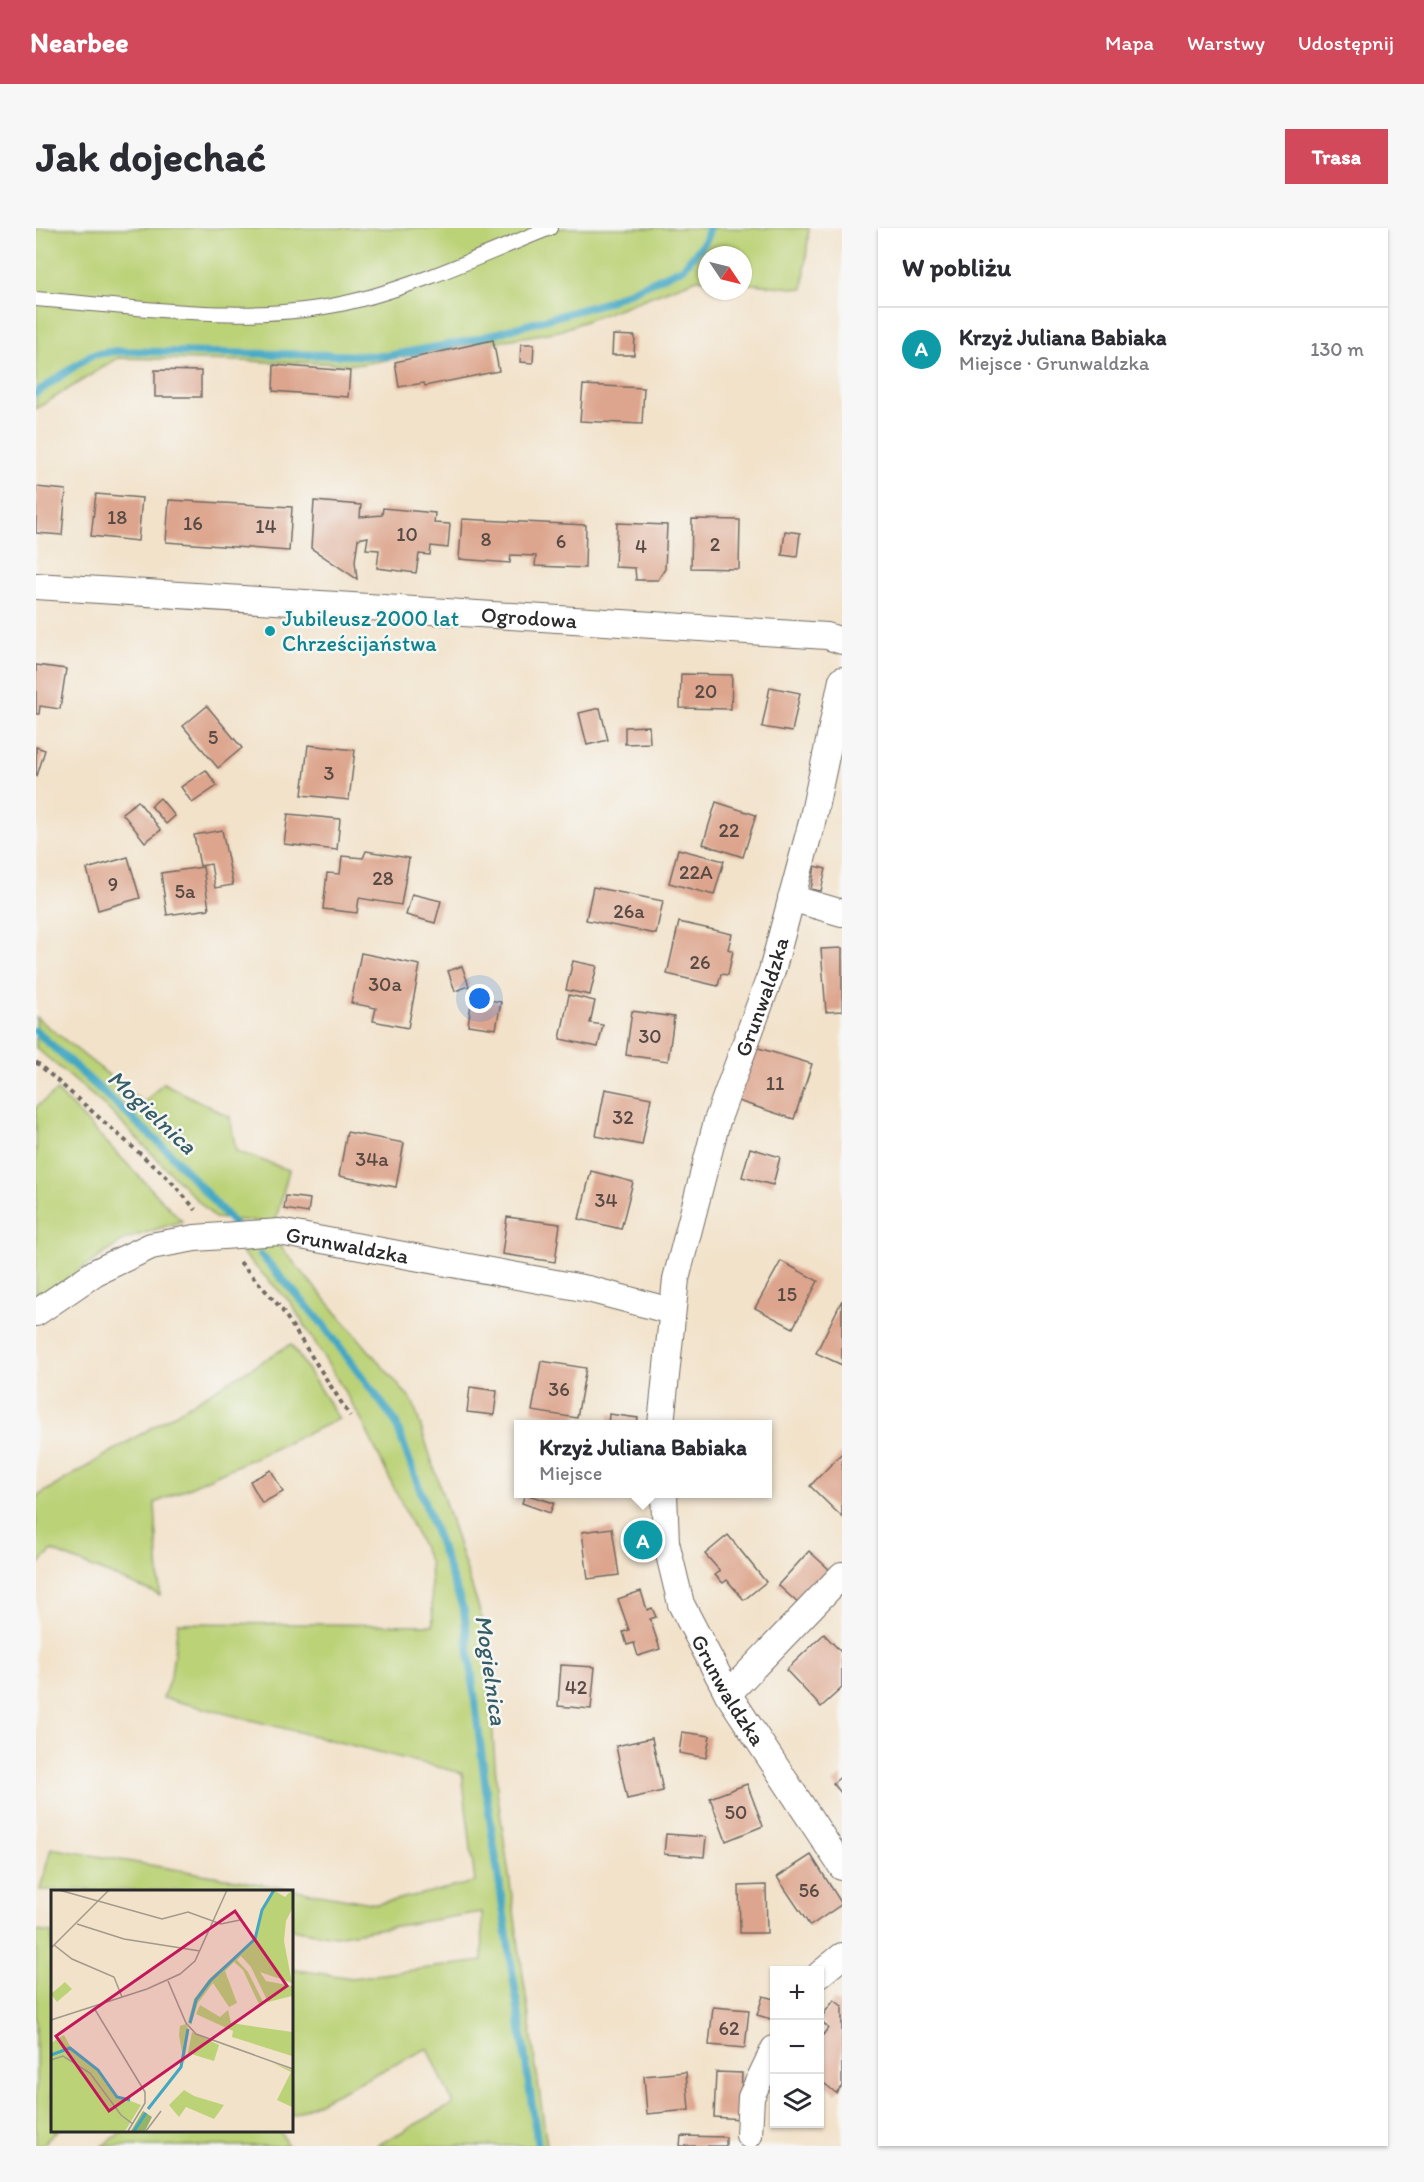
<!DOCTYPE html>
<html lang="pl">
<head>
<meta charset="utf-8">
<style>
  body { margin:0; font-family:Itim,sans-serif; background:#f7f7f7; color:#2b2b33 }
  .controls { position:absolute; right:18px; bottom:18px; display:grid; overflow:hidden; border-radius:0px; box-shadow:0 2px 4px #0004 }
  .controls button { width:54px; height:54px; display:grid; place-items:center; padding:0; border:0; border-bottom:2px solid #e1e1e2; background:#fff; color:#2b2b33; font:30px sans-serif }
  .compass { position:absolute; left:662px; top:18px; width:54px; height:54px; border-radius:50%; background:#fff; box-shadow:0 2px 4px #0004; rotate:125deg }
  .you { position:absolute; left:444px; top:771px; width:21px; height:21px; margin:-15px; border:4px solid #fff; border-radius:50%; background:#1a73e8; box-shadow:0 0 0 9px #1a73e833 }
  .badge { display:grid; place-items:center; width:39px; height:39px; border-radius:50%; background:#d1495b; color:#fff; font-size:20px; font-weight:700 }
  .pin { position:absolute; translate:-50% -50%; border:3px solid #fff; box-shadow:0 2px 6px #0006 }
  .popup { position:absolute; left:478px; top:1192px; width:258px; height:78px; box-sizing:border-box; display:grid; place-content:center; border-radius:0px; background:#fff; filter:drop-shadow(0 2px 4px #0005); font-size:20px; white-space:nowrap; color:#7c7c81 }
  .popup b { font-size:22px; color:#2b2b33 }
  .popup::after { content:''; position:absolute; left:50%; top:100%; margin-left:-12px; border:12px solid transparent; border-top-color:#fff }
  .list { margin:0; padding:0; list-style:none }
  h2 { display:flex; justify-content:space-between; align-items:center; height:78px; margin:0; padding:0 24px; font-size:26px }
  h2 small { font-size:20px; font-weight:400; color:#7c7c81 }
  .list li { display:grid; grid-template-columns:39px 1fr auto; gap:18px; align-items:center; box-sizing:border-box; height:84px; padding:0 24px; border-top:2px solid #e1e1e2 }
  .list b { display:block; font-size:22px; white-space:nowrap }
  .list p { margin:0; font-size:20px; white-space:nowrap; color:#7c7c81 }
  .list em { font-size:20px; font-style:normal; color:#7c7c81 }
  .icon { flex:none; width:33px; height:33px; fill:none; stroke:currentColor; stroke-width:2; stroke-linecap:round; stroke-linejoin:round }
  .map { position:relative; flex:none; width:806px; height:1918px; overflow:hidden; border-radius:0px }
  header { display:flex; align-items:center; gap:36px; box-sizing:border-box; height:84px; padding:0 30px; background:#d1495b; color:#fff }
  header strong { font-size:28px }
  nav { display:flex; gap:33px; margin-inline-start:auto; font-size:21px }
  .intro { display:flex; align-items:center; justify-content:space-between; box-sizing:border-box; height:144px; padding:0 36px }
  h1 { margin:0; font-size:42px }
  .button { padding:15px 27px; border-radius:0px; background:#d1495b; color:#fff; font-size:21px; font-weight:700 }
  main { display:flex; gap:36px; padding:0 36px }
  aside { flex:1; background:#fff; border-radius:0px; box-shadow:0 2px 4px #0004 }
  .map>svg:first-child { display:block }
</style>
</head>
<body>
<header>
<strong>Nearbee</strong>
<nav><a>Mapa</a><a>Warstwy</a><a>Udostępnij</a></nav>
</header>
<div class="intro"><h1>Jak dojechać</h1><a class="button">Trasa</a></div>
<main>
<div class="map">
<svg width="806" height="1918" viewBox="0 0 806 1918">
  <rect width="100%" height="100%" fill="#f6f6f2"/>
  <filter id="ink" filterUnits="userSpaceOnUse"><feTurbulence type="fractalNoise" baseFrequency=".0167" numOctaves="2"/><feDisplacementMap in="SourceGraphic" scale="12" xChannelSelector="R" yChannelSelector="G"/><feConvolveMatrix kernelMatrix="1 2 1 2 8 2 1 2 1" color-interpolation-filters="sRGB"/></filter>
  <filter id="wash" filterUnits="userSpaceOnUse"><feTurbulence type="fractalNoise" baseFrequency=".008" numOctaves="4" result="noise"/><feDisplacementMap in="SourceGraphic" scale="24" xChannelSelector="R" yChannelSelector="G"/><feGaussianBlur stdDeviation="1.35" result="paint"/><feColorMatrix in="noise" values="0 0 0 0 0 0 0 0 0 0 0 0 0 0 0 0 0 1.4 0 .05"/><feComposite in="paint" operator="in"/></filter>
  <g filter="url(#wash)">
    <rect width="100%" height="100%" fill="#f2e2ca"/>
    <g fill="#bbd277" stroke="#737e51" stroke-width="1.5">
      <path d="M0 0H773L767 61 707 55V27H671V52L661 51 523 103 326 136 82 130 0 181Z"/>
      <path d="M0 789 108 875 127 855 194 889 200 923 253 942 239 995 179 990 70 879 0 820Z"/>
      <path d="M21 863 146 993 90 1011 0 1072V879Z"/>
      <path d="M242 1016 377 1174 449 1400 461 1562 511 1918H340L417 1876 392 1820 255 1888V1741L316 1750 447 1733 446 1684 299 1708 255 1701V1663L4 1662 15 1620 341 1676 439 1654 426 1545 127 1470 135 1447 142 1395 397 1397 394 1335 324 1189 255 1075 205 1024Z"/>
      <path d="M255 1116 303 1191 119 1275 124 1367 16 1323 0 1339V1269Z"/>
      <path d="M0 1703 16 1705V1902H22L5 1918H0Z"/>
      <path d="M90 1902H243L252 1918H66Z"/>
    </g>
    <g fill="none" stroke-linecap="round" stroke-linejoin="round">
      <g stroke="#43a7c3" stroke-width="8">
        <path d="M0 165 55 127 80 123 351 128 433 113 568 75 647 40 670 12 673 0"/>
        <path d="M0 803 133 924 200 998"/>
        <path d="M225 1027 285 1094 359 1193 428 1383 451 1571 502 1918"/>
      </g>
    </g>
    <g id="blocks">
      <g fill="#dda58d">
        <path d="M577 107 599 108 598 127H576Z"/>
        <path d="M457 112 463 143 389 158 388 155 363 159 359 134Z"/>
        <path d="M485 116H498L497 135 484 134Z"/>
        <path d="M238 137 314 143 312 169 237 163Z"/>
        <path d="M119 142 165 143V169H119Z"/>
        <path d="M547 157 608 160 606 196 544 193Z"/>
        <path d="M0 259 30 262 26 307 0 305Z"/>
        <path d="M60 266 106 270 102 313 55 308Z"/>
        <path d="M133 272 256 279 253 323 130 314Z"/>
        <path d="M278 273 325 277 324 289 346 287 347 280 399 285 398 295 414 296 412 320 395 318 394 327 383 326 380 345 341 340 343 322 330 321 332 309 322 311 319 333 321 351 275 320Z"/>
        <path d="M426 291 550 297 549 340 499 338 500 328 475 327 474 335 423 331Z"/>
        <path d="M656 291 704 292 703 341 655 340Z"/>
        <path d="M581 295 631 297 629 341 622 352H600L599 340 579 339Z"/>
        <path d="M749 303 764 305 761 329 746 327Z"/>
        <path d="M0 437 30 441 24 481 4 478 3 486H0Z"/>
        <path d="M645 446 696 447 695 481 644 480Z"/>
        <path d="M734 459 764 465 756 504 726 499Z"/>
        <path d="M171 478 206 520 182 540 147 498Z"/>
        <path d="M564 480 572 512 551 517 543 485Z"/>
        <path d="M613 498 614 515 589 516V499Z"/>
        <path d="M272 517 319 522 313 572 266 567Z"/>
        <path d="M0 519 9 522 1 548H0Z"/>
        <path d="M170 542 181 558 156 575 145 559Z"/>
        <path d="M124 570 139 588 130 596 115 578Z"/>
        <path d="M102 573 125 602 109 614 86 585Z"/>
        <path d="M680 574 720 587 707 629 667 616Z"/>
        <path d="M252 586 304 591 301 622 248 616Z"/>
        <path d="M186 602 197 657 179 660 175 636 164 638 158 607Z"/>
        <path d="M642 621 688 633 678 667 633 655Z"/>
        <path d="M330 623 373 630 365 677 323 670 321 685 287 681 291 645 304 646 306 628 327 630Z"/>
        <path d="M92 629 104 670 62 682 51 641Z"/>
        <path d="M779 638 790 641 785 663 775 661Z"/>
        <path d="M167 639 173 681 131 687 125 645Z"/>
        <path d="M557 659 627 673 620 706 550 692Z"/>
        <path d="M376 666 405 673 399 695 370 687Z"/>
        <path d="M643 694 696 706 692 721 697 723 692 747 685 746 682 758 631 746Z"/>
        <path d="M806 720V783L790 784 785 721Z"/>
        <path d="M325 725 384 737 372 800 337 793 340 780 315 775Z"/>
        <path d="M537 733 561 738 554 767 530 762Z"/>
        <path d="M426 738 433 758 419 763 412 743Z"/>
        <path d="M533 767 559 773 554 795 567 797 562 819 524 811Z"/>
        <path d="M436 769 465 774 460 801 432 797Z"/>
        <path d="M596 783 638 789 632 833 590 827Z"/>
        <path d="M719 819 776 836 758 891 702 873Z"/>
        <path d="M569 861 615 870 606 917 560 908Z"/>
        <path d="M311 904 368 915 360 959 303 948Z"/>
        <path d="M714 920 744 929 737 957 706 949Z"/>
        <path d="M555 943 597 954 585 1001 543 991Z"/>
        <path d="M250 968 274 971 272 985 248 981Z"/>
        <path d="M471 989 524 996 519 1034 466 1026Z"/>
        <path d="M745 1033 782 1053 757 1100 719 1080Z"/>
        <path d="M806 1072V1137L780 1125Z"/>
        <path d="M505 1133 550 1140 541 1190 496 1183Z"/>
        <path d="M434 1159 461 1163 458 1187 431 1184Z"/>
        <path d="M573 1186 602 1190 601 1196H572Z"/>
        <path d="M806 1225V1289L774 1258Z"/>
        <path d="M235 1242 247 1264 226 1275 214 1253Z"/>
        <path d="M489 1266 518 1275 514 1285 486 1275Z"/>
        <path d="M576 1300 583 1347 552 1351 546 1304Z"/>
        <path d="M692 1307 730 1354 708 1372 691 1352 687 1355 679 1347 684 1343 669 1326Z"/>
        <path d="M773 1323 795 1343 764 1377 742 1357Z"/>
        <path d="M605 1363 611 1382 616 1380 620 1389 614 1391 624 1421 602 1428 598 1415 591 1417 587 1404 593 1402 582 1371Z"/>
        <path d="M788 1406 806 1425V1460L785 1479 750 1442Z"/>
        <path d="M525 1437 559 1439 555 1481 522 1478Z"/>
        <path d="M646 1504 674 1508 670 1530 643 1525Z"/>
        <path d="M616 1510 627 1563 591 1571 580 1518Z"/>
        <path d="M806 1548V1566L797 1555Z"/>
        <path d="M711 1556 727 1598 690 1613 674 1570Z"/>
        <path d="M630 1606 670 1609 668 1629 628 1626Z"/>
        <path d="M775 1627 806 1676 774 1698 741 1649Z"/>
        <path d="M730 1657 731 1705H704L703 1658Z"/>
        <path d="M727 1768 738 1771V1792L721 1787Z"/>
        <path d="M798 1772 806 1778V1858L800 1865 784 1852V1811L792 1800 784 1791Z"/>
        <path d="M677 1779 713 1782 709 1820 673 1817Z"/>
        <path d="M650 1844 653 1882 611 1886 608 1848Z"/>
        <path d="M680 1844 706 1845 704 1891 678 1889Z"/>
        <path d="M645 1908 690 1909V1918H644Z"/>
      </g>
    </g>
  </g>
  <g filter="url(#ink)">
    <use href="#blocks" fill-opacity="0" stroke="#716b63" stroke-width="1.5"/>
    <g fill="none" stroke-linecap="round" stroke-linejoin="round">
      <defs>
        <path id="service" d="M0 71C105 79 218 99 322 72 388 55 451 25 514 0"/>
        <g id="minor">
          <path id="s1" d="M0 358 791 408 806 413"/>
          <path d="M755 670 806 685"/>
          <path id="s2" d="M0 1085 60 1044 115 1018 159 1010 243 1004 552 1061 635 1083"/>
          <path id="s3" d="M625 1196 640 1051 681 893 736 743 776 594 806 452"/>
          <path id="s4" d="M628 1266 630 1314 645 1376 692 1466 806 1639"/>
          <path d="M692 1466 806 1347"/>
          <path d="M784 1746 806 1728"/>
          <path d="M713 1907 715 1869 738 1821"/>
        </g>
      </defs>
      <use href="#service" stroke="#716b63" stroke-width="16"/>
      <use href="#minor" stroke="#716b63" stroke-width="28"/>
      <g stroke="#716b63" stroke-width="4" stroke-dasharray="4.5 4.5" stroke-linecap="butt">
        <path d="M0 834 134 952 160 982"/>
        <path d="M204 1034 244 1079 314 1188"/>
      </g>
      <use href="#service" stroke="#fff" stroke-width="14"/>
      <use href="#minor" stroke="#fff" stroke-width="26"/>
    </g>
  </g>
  <circle fill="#0f9aa8" stroke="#f6f6f2" stroke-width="2" cx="234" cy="403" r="6"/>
  <g text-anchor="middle" stroke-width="5" stroke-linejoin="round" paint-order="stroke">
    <g font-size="20" fill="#584a44">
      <text x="81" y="296">18</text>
      <text x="157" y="302">16</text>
      <text x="230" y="305">14</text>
      <text x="371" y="313">10</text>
      <text x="450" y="318">8</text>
      <text x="525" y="320">6</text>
      <text x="679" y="323">2</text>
      <text x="605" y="325">4</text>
      <text x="670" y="470">20</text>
      <text x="177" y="516">5</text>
      <text x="293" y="552">3</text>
      <text x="693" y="609">22</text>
      <text x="660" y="651">22A</text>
      <text x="347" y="657">28</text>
      <text x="77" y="663">9</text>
      <text x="149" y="670">5a</text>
      <text x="593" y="690">26a</text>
      <text x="664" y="741">26</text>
      <text x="349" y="763">30a</text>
      <text x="614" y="815">30</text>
      <text x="739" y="862">11</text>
      <text x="587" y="896">32</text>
      <text x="336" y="938">34a</text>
      <text x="570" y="979">34</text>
      <text x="751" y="1073">15</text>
      <text x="523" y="1168">36</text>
      <text x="540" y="1466">42</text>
      <text x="700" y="1591">50</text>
      <text x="773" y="1669">56</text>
      <text x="693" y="1807">62</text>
    </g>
    <g font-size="22" fill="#2b2b2b" stroke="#f6f6f2">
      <text dy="8" stroke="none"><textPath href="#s1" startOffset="494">Ogrodowa</textPath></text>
      <text dy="8" stroke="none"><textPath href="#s3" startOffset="441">Grunwaldzka</textPath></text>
      <text dy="8" stroke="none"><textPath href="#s2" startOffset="332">Grunwaldzka</textPath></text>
      <text dy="8" stroke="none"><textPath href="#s4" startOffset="210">Grunwaldzka</textPath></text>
    </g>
    <g font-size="22" fill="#0d838f" stroke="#f6f6f2" text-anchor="start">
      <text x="246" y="398">Jubileusz 2000 lat<tspan x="246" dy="25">Chrześcijaństwa</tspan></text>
    </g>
    <g font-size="24" font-style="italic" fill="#355d68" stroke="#f6f6f2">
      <text transform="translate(116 884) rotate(43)" y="8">Mogielnica</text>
      <text transform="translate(455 1442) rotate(82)" y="8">Mogielnica</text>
    </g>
  </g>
  <g transform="translate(15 1662)">
    <rect width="242" height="242" fill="#f2e2ca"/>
    <path d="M222 0 234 7 241 0V19L235 31 233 51 241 93 209 82 215 91 241 96V106L217 112 200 77 190 66 186 70 197 82 212 112 208 114 192 80 183 72 174 81 186 113 178 117 162 93 147 113 140 135 137 132 143 109 159 88 205 48 210 21ZM14 92 21 99 6 112 0 104ZM149 115 169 127 177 120 180 133 241 142V166L181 147 182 141 145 124ZM135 134 138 140 133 174 128 145 129 136ZM141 142 168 155 163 171 137 163ZM13 145 19 156 49 182 64 205 90 215 74 241H0V153ZM222 173 241 180V217L226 210 240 182ZM133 200 143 206 173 215 163 229 135 217 128 227 118 215Z" fill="#bbd277"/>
    <path d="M92 221 101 227 94 241H80Z" fill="#94b468"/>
    <path fill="none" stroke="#43a7c3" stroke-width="3" d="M139 133 145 110 159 91 204 49 211 20 223 0M0 165 19 158 47 180 66 207 79 210M97 219 130 177 137 139M83 241 95 223"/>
    <path fill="none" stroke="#a2998a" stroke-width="1.5" d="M8 0 111 29 137 22 170 34 189 30M26 34 73 49 149 61M3 55 21 69 63 87 71 107M0 58 58 0M117 91 135 133 145 144 242 179M43 118 94 202V213L77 241M0 130 96 99 129 84 144 71 176 0M0 170 12 166 39 183 70 225 82 234M95 241 110 221"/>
    <path fill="#c2185b" fill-opacity="0.15" stroke="#c2185b" stroke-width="3" d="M184 21 236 96 58 221 5 146Z"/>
    <rect width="242" height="242" fill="none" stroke="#2b2b2b" stroke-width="3"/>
  </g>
</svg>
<div class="controls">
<button>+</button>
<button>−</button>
<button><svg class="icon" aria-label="layers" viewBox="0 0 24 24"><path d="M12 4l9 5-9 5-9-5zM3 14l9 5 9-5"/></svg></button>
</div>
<svg class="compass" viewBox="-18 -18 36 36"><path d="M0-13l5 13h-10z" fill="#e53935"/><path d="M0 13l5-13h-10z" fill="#7c7c81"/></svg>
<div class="you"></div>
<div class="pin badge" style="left:607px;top:1312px;background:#0f9aa8">A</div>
<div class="popup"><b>Krzyż Juliana Babiaka</b>Miejsce</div>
</div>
<aside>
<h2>W pobliżu<small></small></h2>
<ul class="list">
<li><span class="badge" style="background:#0f9aa8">A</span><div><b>Krzyż Juliana Babiaka</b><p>Miejsce · Grunwaldzka</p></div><em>130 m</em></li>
</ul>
</aside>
</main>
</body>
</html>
